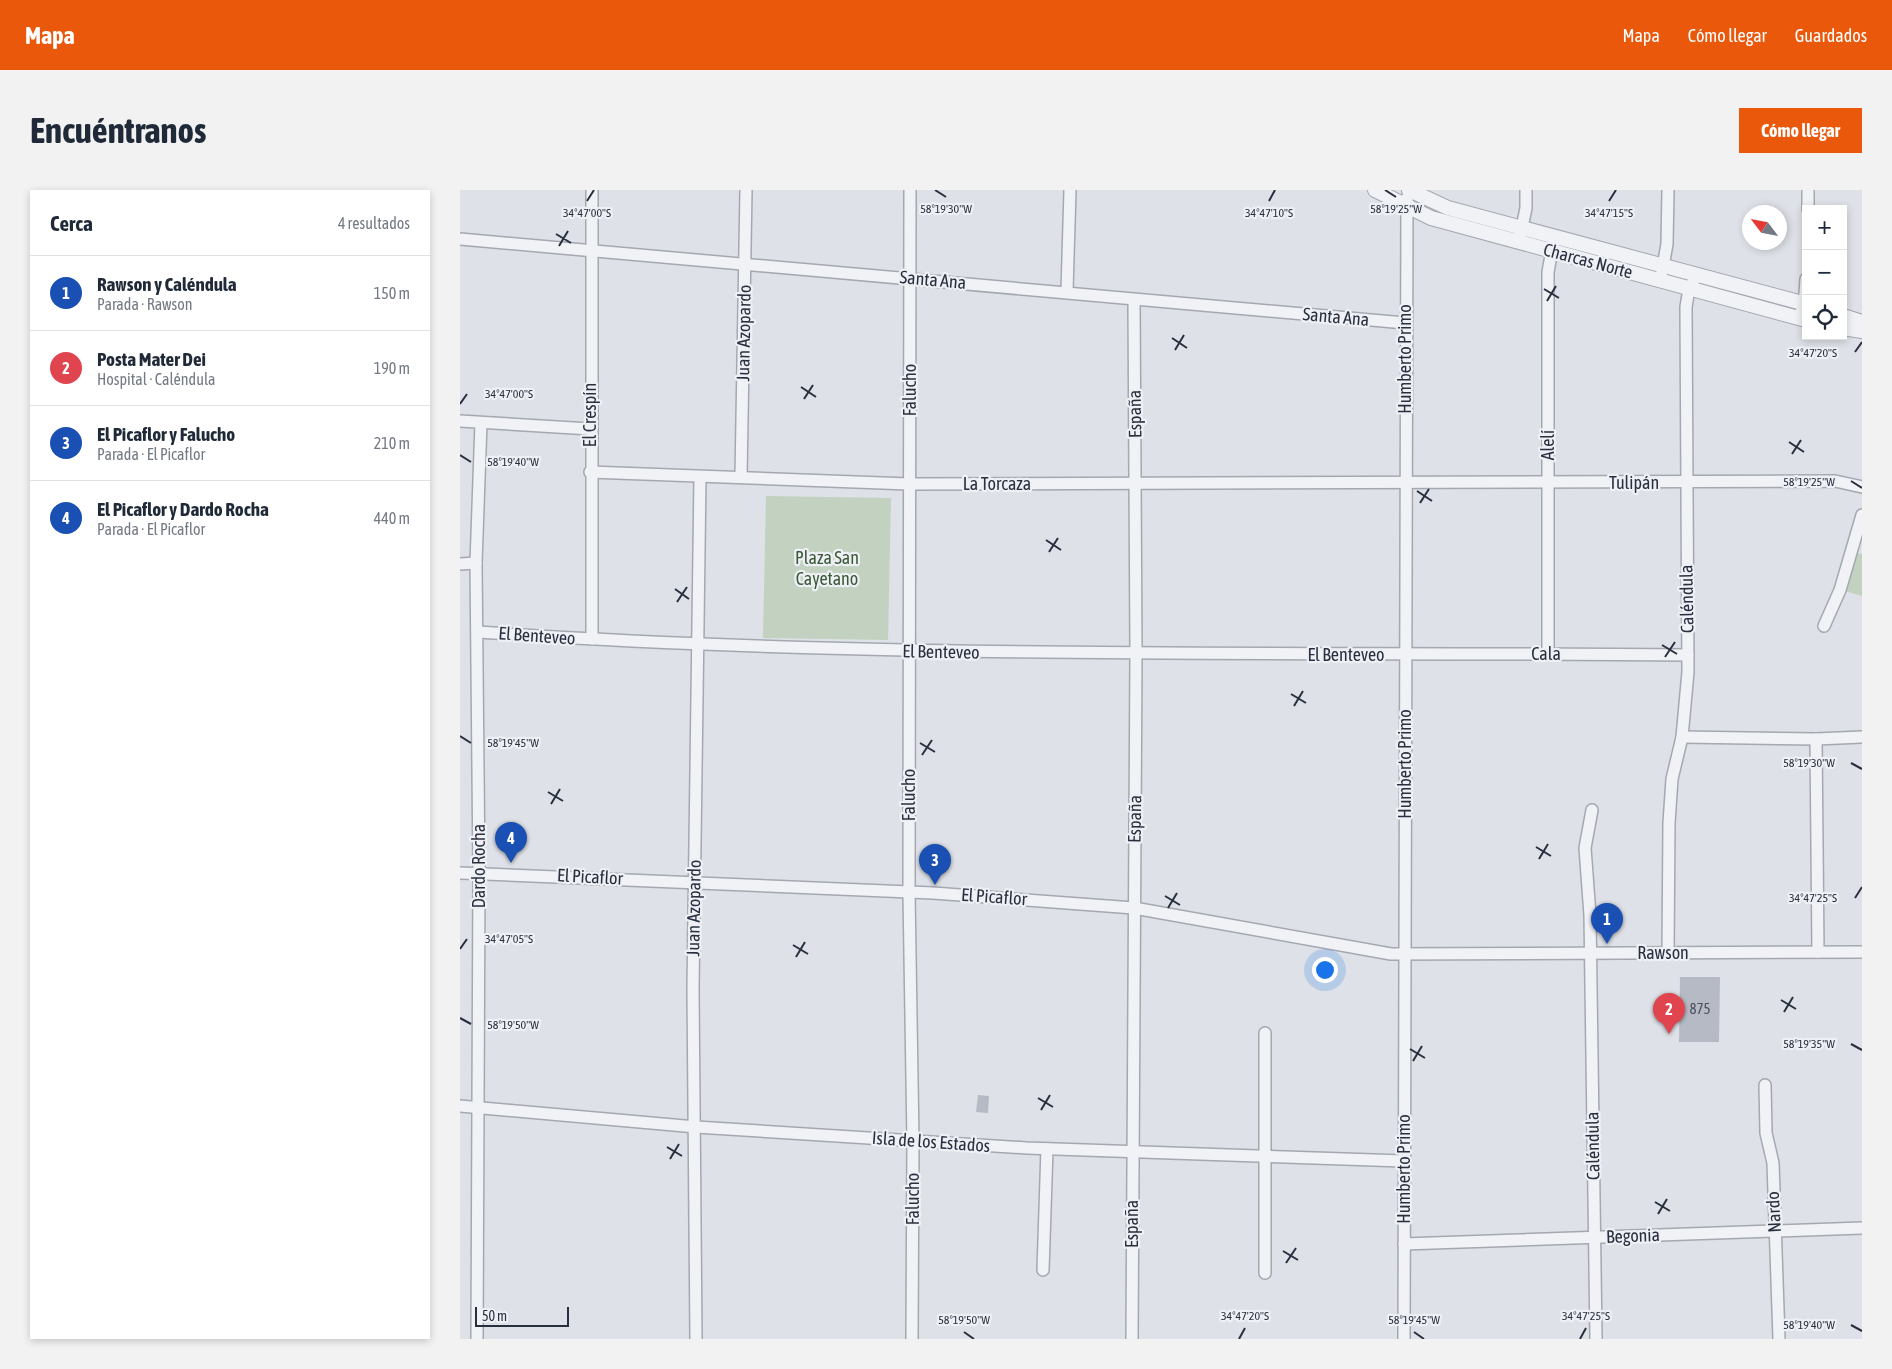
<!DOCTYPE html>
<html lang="es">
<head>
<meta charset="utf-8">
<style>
  body { margin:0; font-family:"Asap Condensed",sans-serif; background:#f2f2f3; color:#1f2937 }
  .controls { position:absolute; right:15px; top:15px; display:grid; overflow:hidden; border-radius:0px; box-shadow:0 2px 8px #0003 }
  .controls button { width:45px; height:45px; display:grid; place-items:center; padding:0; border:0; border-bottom:1px solid #e0e1e3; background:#fff; color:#1f2937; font:25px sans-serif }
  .compass { position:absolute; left:1282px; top:15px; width:45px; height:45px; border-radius:50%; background:#fff; box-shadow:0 2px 8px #0003; rotate:302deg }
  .scale { position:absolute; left:15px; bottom:12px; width:94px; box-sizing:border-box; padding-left:5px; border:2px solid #282f3e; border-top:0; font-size:14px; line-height:18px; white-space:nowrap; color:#282f3e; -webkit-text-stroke:4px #eef0f5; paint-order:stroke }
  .you { position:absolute; left:864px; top:779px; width:18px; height:18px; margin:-12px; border:4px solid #fff; border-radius:50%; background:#1a73e8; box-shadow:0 0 0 8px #1a73e833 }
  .badge { display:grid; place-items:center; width:32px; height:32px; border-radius:50%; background:#ea580c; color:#fff; font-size:16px; font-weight:700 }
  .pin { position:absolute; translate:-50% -41px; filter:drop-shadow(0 1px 2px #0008) }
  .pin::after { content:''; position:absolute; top:26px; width:18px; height:15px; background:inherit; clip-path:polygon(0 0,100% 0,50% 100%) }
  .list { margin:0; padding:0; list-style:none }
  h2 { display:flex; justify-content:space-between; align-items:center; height:65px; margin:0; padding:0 20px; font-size:21px }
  h2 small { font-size:16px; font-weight:400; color:#747a83 }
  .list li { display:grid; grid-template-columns:32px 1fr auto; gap:15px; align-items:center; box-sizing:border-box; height:75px; padding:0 20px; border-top:1px solid #e0e1e3 }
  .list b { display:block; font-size:19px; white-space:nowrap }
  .list p { margin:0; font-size:16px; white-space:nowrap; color:#747a83 }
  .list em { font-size:16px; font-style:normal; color:#747a83 }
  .icon { flex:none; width:28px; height:28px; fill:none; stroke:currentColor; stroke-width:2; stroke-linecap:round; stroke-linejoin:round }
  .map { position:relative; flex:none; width:1402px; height:1149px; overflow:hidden; border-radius:0px }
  header { display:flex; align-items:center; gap:30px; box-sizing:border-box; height:70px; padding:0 25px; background:#ea580c; color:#fff }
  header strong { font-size:24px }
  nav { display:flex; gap:28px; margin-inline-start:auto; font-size:18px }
  .intro { display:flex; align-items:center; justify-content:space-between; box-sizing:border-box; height:120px; padding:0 30px }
  h1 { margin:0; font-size:35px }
  .button { padding:12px 22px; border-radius:0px; background:#ea580c; color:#fff; font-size:18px; font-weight:700 }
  main { display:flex; gap:30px; padding:0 30px }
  aside { flex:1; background:#fff; border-radius:0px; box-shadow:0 2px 8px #0003 }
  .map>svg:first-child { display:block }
</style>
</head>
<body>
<header>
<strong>Mapa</strong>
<nav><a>Mapa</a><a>Cómo llegar</a><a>Guardados</a></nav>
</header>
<div class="intro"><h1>Encuéntranos</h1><a class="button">Cómo llegar</a></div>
<main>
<aside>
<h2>Cerca<small>4 resultados</small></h2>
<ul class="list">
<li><span class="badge" style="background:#1a4fb4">1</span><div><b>Rawson y Caléndula</b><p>Parada · Rawson</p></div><em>150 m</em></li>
<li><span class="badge" style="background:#e0444e">2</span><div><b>Posta Mater Dei</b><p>Hospital · Caléndula</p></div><em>190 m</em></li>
<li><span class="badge" style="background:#1a4fb4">3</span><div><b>El Picaflor y Falucho</b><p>Parada · El Picaflor</p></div><em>210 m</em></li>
<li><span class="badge" style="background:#1a4fb4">4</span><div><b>El Picaflor y Dardo Rocha</b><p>Parada · El Picaflor</p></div><em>440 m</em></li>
</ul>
</aside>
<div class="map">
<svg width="1402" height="1149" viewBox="0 0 1402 1149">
  <rect width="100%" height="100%" fill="#dee1e7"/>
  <g fill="#c3d1c0">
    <path d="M306 306 431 308 428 450 303 448Z"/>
    <path d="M1397 363 1402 364V406L1385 401Z"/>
  </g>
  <g fill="#b6bac4">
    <path d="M1220 787H1260L1259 852H1219Z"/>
    <path d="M518 905 529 906 528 923 516 922Z"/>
  </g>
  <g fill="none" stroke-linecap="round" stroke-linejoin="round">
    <defs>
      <g id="minor">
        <path d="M450 0 449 703 453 951 452 1149"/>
        <path d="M1348 19V0"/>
        <path d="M0 49 945 133"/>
        <path d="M1059 52 1066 18V0"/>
        <path d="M1202 82 1207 54 1208 0"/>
        <path d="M607 101 610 0"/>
        <path d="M1340 128 1345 104 1346 89"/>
        <path d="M0 231 130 239"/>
        <path d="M130 282 449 294 1375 291 1402 297"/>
        <path d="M281 287 286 0"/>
        <path d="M0 374 16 373"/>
        <path d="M1364 436 1380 400 1402 325"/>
        <path d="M18 442C421 470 824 461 1228 465"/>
        <path d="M132 449V0"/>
        <path d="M1088 464V82L1093 54"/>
        <path d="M1222 547 1356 549 1402 547"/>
        <path d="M1356 549 1358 762"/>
        <path d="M1132 620 1125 658 1130 725 1136 1149"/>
        <path d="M0 683 473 703 674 718 931 764 1402 762"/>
        <path d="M1208 763 1209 633 1212 589 1222 547 1228 482 1226 117 1229 99 1237 85"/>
        <path d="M805 843V1083"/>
        <path d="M1305 895 1306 943 1313 973 1319 1149"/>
        <path d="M0 916 236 937 567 958 943 971"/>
        <path d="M944 1054 1402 1038"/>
        <path d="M583 1080 587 959"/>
        <path d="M17 1149 19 683 16 373 21 233"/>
        <path d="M236 1149 233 799 240 287"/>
        <path d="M672 1149 676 464 674 110"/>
        <path d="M944 1149 947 8"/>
      </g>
      <g id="tertiary">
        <path d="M915 0 971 28 1346 130"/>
        <path d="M949 0 988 18 1346 114"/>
        <path d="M1383 126 1402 132"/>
        <path d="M1383 138 1402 141"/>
      </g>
    </defs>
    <use href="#minor" stroke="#a4a8b1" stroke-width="14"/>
    <use href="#tertiary" stroke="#a4a8b1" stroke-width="16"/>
    <use href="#minor" stroke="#f1f2f6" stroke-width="11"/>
    <use href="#tertiary" stroke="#f1f2f6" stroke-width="14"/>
  </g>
  <path fill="none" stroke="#282f3e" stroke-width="2" d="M475 0 486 7M925 0 936 7M127 11 134 0M809 11 815 0M1149 11 1156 0M96 44 111 53M99 56 108 41M1084 99 1099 108M1087 111 1096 96M712 148 727 158M715 160 724 145M1395 162 1402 152M341 197 356 207M344 209 353 195M0 214 7 204M1329 252 1344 262M1332 264 1341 250M0 265 11 272M1391 291 1402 298M957 301 972 311M960 313 969 299M586 350 601 360M589 362 598 348M215 399 229 409M217 412 227 397M1202 455 1217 464M1205 467 1215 452M831 504 846 513M834 516 843 501M0 546 11 553M460 553 475 562M462 565 472 550M1391 573 1402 579M88 602 103 611M91 614 100 599M1076 657 1091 666M1079 669 1088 654M705 706 720 715M1395 708 1402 697M708 718 717 703M333 755 348 764M0 759 7 749M336 767 345 752M1321 810 1336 819M1324 822 1333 807M0 828 11 834M1391 854 1402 860M950 859 965 868M953 871 962 856M578 908 593 917M581 920 590 905M207 957 222 966M210 969 219 954M1195 1012 1210 1021M1198 1024 1207 1009M823 1061 838 1070M826 1073 836 1058M1391 1135 1402 1141M504 1142 514 1149M954 1142 964 1149M779 1149 785 1138M1120 1149 1126 1138"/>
  <g text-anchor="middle" stroke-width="4.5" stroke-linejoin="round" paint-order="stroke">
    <g font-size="15" fill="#4c5260">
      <text x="1240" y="824">875</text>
    </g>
    <g font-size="18" fill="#282f3e" stroke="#eef0f5">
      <text transform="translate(1128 71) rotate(15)" y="6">Charcas Norte</text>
      <text transform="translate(473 90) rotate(5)" y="6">Santa Ana</text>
      <text transform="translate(876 127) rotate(5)" y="6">Santa Ana</text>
      <text transform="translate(284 143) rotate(-89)" y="6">Juan Azopardo</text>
      <text transform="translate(945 169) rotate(-90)" y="6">Humberto Primo</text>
      <text transform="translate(450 200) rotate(-90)" y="6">Falucho</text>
      <text transform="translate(675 224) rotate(-91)" y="6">España</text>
      <text transform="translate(130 225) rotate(-90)" y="6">El Crespín</text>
      <text transform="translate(1088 255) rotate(-90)" y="6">Alelí</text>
      <text x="1174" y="299">Tulipán</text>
      <text x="537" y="300">La Torcaza</text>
      <text transform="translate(1227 409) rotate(-91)" y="6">Caléndula</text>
      <text transform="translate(77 446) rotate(4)" y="6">El Benteveo</text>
      <text transform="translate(481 462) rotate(1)" y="6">El Benteveo</text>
      <text x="1086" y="470">Cala</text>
      <text x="886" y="471">El Benteveo</text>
      <text transform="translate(945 574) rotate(-90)" y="6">Humberto Primo</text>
      <text transform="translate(449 605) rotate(-90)" y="6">Falucho</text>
      <text transform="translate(675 629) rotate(-89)" y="6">España</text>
      <text transform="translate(19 676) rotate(-90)" y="6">Dardo Rocha</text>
      <text transform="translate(130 687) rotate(3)" y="6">El Picaflor</text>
      <text transform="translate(534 707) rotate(4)" y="6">El Picaflor</text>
      <text transform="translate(234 718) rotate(-89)" y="6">Juan Azopardo</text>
      <text x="1203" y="769">Rawson</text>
      <text transform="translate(471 952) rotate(4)" y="6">Isla de los Estados</text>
      <text transform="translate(1133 956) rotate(-91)" y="6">Caléndula</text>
      <text transform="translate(944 979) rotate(-90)" y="6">Humberto Primo</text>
      <text transform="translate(453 1009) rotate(-90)" y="6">Falucho</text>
      <text transform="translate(1314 1022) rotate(-93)" y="6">Nardo</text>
      <text transform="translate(672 1034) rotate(-90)" y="6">España</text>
      <text transform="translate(1173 1046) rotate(-2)" y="6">Begonia</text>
    </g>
    <g font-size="18" fill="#3b5936" stroke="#eef0f5">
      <text x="367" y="374">Plaza San<tspan x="367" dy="21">Cayetano</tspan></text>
    </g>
  </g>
  <g font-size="12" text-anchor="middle" fill="#282f3e" stroke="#eef0f5" stroke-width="4.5" stroke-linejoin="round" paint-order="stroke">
    <text x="936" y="23">58°19'25"W</text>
    <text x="486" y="23">58°19'30"W</text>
    <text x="127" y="27">34°47'00"S</text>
    <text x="809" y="27">34°47'10"S</text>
    <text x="1149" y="27">34°47'15"S</text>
    <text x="1353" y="167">34°47'20"S</text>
    <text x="49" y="208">34°47'00"S</text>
    <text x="53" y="276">58°19'40"W</text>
    <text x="1349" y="296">58°19'25"W</text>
    <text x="53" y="557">58°19'45"W</text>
    <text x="1349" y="577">58°19'30"W</text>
    <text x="1353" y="712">34°47'25"S</text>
    <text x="49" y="753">34°47'05"S</text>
    <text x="53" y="839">58°19'50"W</text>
    <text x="1349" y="858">58°19'35"W</text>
    <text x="785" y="1130">34°47'20"S</text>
    <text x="1126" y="1130">34°47'25"S</text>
    <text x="504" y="1134">58°19'50"W</text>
    <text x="954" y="1134">58°19'45"W</text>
    <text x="1349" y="1139">58°19'40"W</text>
  </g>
</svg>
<div class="controls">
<button>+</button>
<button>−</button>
<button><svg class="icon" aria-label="locate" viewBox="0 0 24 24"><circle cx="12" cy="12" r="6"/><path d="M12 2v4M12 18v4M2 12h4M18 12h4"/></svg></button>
</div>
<svg class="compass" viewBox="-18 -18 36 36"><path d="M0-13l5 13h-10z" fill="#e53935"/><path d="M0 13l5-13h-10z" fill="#747a83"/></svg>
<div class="scale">50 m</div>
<div class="you"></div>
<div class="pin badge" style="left:1147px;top:754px;background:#1a4fb4">1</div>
<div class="pin badge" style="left:1209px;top:844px;background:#e0444e">2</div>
<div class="pin badge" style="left:475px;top:695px;background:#1a4fb4">3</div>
<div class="pin badge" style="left:51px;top:673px;background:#1a4fb4">4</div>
</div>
</main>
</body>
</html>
